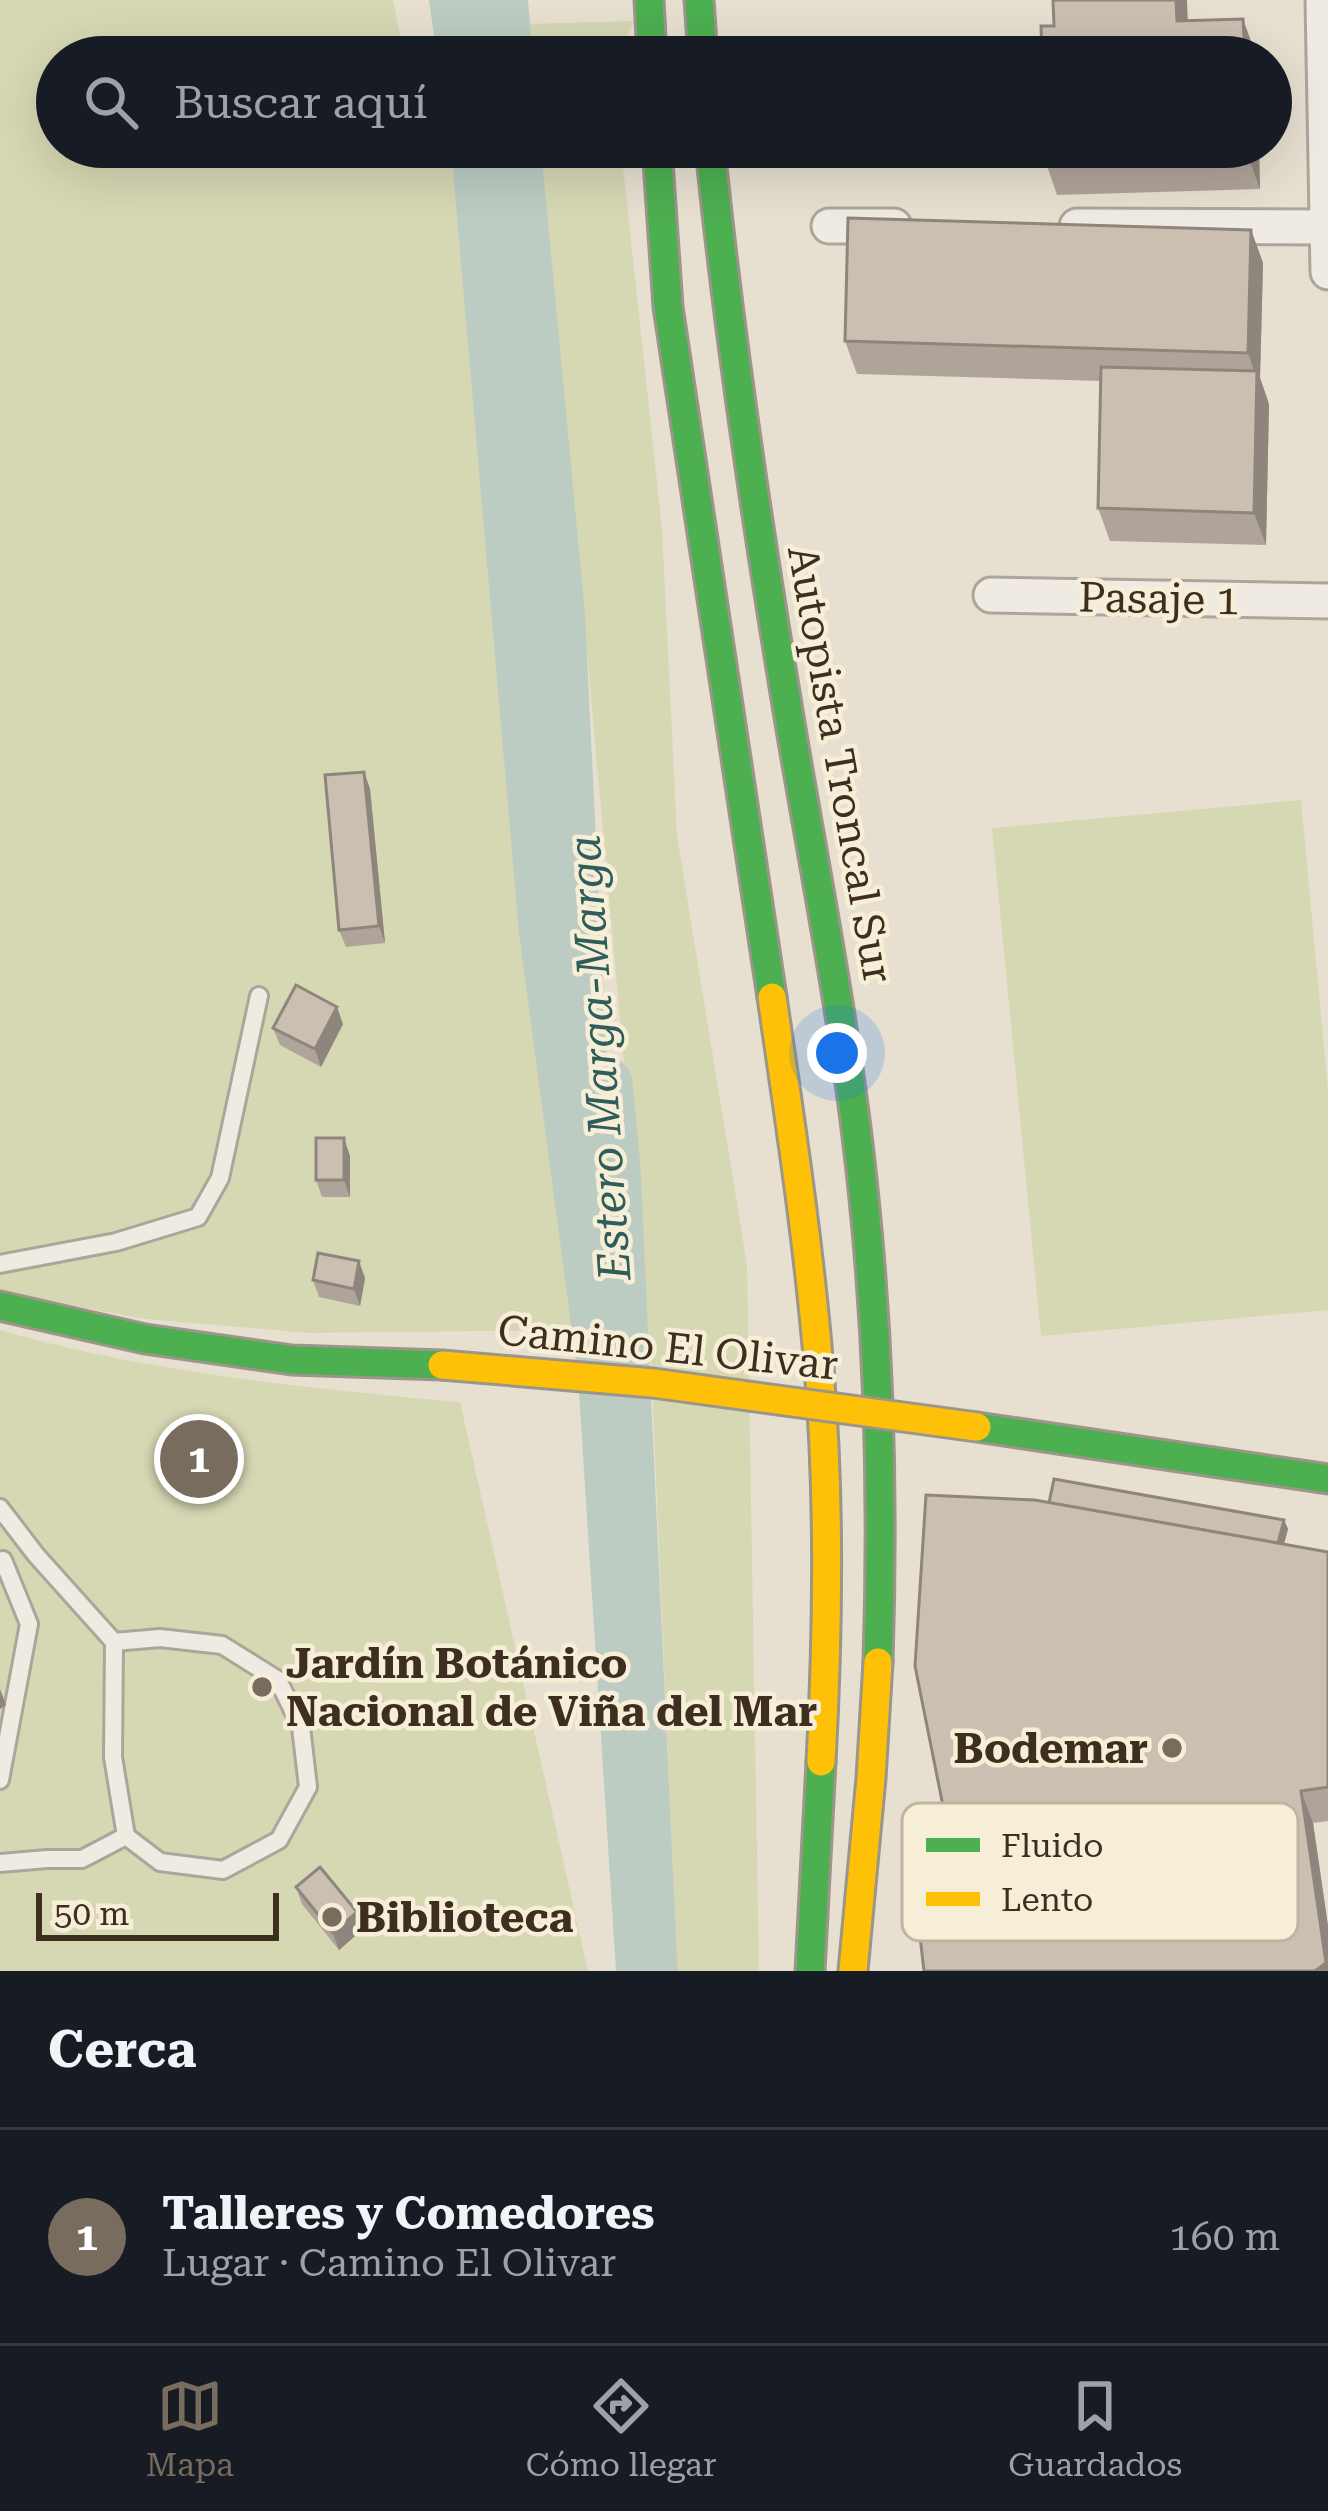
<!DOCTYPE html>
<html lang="es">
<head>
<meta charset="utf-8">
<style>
  body { margin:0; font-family:"Roboto Serif",serif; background:#20242c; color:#f1f3f6 }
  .scale { position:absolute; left:36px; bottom:30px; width:243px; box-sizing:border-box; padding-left:12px; border:6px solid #3d2e20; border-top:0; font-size:33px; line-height:42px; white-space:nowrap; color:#3d2e20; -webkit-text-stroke:9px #f7eed8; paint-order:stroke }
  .you { position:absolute; left:837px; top:1053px; width:42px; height:42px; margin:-30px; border:9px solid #fff; border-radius:50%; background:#1a73e8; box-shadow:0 0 0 18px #1a73e833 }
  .badge { display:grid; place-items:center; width:78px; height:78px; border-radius:50%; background:#786c5e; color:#fff; font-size:39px; font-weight:700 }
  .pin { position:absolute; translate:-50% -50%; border:6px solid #fff; box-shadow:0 3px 12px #0006 }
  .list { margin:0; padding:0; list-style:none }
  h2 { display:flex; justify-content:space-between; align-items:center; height:156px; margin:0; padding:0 48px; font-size:51px }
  h2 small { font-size:39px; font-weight:400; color:#9ea1a6 }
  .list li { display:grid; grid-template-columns:78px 1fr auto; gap:36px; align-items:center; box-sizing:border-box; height:216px; padding:0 48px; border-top:3px solid #363941 }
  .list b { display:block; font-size:45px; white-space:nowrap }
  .list p { margin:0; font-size:39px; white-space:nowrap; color:#9ea1a6 }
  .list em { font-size:39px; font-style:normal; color:#9ea1a6 }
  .icon { flex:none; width:66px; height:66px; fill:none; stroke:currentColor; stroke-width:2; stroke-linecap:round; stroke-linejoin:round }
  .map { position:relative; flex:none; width:1328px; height:1971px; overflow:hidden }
  .search { position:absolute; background:#171b24; box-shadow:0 12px 48px #0002; left:36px; right:36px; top:36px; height:132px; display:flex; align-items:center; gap:30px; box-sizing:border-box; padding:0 42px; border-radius:66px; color:#9ea1a6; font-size:45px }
  .sheet { height:372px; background:#171b24 }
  nav { display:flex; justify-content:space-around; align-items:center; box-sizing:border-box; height:168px; border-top:3px solid #363941; background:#171b24; font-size:33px; color:#9ea1a6 }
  nav a { display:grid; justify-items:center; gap:6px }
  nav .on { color:#786c5e }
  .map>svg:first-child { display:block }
</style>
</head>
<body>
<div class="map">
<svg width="1328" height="1971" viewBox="0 0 1328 1971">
  <rect width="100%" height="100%" fill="#e7e0d1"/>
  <g fill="#d6d7b3">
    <path d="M0 0H393L404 57H57V147H438L453 167 449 147H499L545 1022 574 1330 309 1333 146 1319 0 1293Z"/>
    <path d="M634 21 617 57H533L530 24Z"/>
    <path d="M541 147H621L662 529 677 836 747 1265 759 1971H677L651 1360Z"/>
    <path d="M1301 800 1328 1090V1310L1041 1336 992 828Z"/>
    <path d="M0 1330C149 1373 306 1388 460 1402L588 1971H0Z"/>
  </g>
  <g fill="#bcccc2">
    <path d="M429 0H528L533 57H437Z"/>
    <path d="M451 147H541L585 614 651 1971H616L578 1377 519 933Z"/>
  </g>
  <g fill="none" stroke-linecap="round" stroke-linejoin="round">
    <path stroke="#bcccc2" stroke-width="57" d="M604 1084 612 1168 649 1971"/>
    <defs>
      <g id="lane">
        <path d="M0 1264 116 1242 198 1217 220 1178 259 996"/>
        <path d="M0 1508 36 1555 114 1642 160 1638 222 1645 278 1680 301 1727 308 1787 279 1840 223 1870 160 1862 126 1836 113 1757 114 1642"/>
        <path d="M0 1780 29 1624 3 1560"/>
        <path d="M0 1863 47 1859H82L126 1836"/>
      </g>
      <g id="street">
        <path d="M1323 0 1328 272"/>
        <path d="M829 226H894"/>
        <path d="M1077 226 1326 227"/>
        <path d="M991 595 1328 601"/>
      </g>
      <g id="fast">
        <path d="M649 0 652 57"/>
        <path d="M699 0 703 57"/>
        <path d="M657 147 668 307 772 997"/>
        <path d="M710 147C730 346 760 544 793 741 819 893 849 1046 864 1199 880 1354 883 1508 878 1662"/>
        <path d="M0 1306 145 1339 292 1360 442 1365"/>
        <path d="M977 1427 1328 1479"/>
        <path d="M810 1971 821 1762"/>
      </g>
      <g id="slow">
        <path d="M772 997C790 1121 809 1245 819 1369 830 1499 828 1632 821 1762"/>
        <path d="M853 1971 871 1778 878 1662"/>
      </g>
    </defs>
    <use href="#lane" stroke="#ada599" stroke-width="22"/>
    <use href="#street" stroke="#ada599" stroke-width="39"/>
    <use href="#fast" stroke="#9c958a" stroke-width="33"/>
    <use href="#slow" stroke="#9c958a" stroke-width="33"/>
    <use href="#lane" stroke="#efebe3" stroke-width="16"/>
    <use href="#street" stroke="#efebe3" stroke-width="33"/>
    <use href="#fast" stroke="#4caf50" stroke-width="27"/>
    <use href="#slow" stroke="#ffc107" stroke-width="27"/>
    <defs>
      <path id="slow-bridge" d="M442 1365 653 1383 977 1427"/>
    </defs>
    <use href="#slow-bridge" stroke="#9c958a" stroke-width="33" stroke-linecap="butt"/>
    <use href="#slow-bridge" stroke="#ffc107" stroke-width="27"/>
  </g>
  <g fill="#afa499">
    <path d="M1259 147 1260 189 1057 195 1046 163Z"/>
    <path d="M1251 230 1263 263 1260 378 1269 404 1266 545 1110 541 1098 508 1101 381 857 374 845 341Z"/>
    <path d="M364 772 370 789 385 943 346 947 339 930Z"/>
    <path d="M343 1024 321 1067 280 1045 273 1028Z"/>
    <path d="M350 1156V1197H322L316 1180Z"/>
    <path d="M365 1278 360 1306 319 1297 313 1280Z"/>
    <path d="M216 1443 211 1479 182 1474 176 1457Z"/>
    <path d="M1049 1503 1284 1520 1288 1529 1284 1544 1328 1552V1821L1313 1823 1328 1926V1971L949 1836Z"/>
    <path d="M296 1887 357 1912 363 1929 339 1950 302 1904Z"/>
  </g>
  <g fill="#8e867d">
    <path d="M1176 0H1187L1189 54 1177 21Z"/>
    <path d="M1243 19 1255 52V57H1245Z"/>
    <path d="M1248 147H1259L1260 189 1248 156Z"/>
    <path d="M1251 230 1263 263 1260 378 1269 404 1266 545 1254 513 1257 379 1248 353Z"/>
    <path d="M364 772 370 789 385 943 379 926Z"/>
    <path d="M337 1007 343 1024 321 1067 315 1049Z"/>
    <path d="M344 1138 350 1156V1197L344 1180Z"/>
    <path d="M359 1261 365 1278 360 1306 354 1289Z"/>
    <path d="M210 1426 216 1443 211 1479 204 1462Z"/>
    <path d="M1284 1520 1288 1529 1276 1573 1273 1564Z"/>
    <path d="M0 1689 6 1705 0 1709Z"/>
    <path d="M1301 1791 1313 1823 1328 1926V1971H1315Z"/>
    <path d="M357 1912 363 1929 339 1950 333 1933Z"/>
  </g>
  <g fill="#cbbfb2" stroke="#8e867d" stroke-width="3">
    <path d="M1053 0H1176L1177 21 1243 19 1245 57H1042L1041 26H1054Z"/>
    <path d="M1045 147H1248V156L1046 163Z"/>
    <path d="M848 218 1251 230 1248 353 845 341Z"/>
    <path d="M1101 367 1257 371 1254 513 1098 508Z"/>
    <path d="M364 772 379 926 339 930 325 775Z"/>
    <path d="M296 985 337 1007 315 1049 273 1028Z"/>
    <rect x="316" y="1138" width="28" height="42"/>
    <path d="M318 1253 359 1261 354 1289 313 1280Z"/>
    <path d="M181 1421 210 1426 204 1462 176 1457Z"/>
    <path d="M1054 1479 1284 1520 1278 1543 1049 1503Z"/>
    <path d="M926 1495 1035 1500 1328 1552V1787L1301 1791 1326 1963 1315 1971H924L909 1841 949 1836 915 1666Z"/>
    <path d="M320 1867 357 1912 333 1933 296 1887Z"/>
  </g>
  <g fill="#786c5e" stroke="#f7eed8" stroke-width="4.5">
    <circle cx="262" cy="1687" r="12"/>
    <circle cx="1172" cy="1748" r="12"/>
    <circle cx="332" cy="1917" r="12"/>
  </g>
  <g text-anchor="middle" stroke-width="9" stroke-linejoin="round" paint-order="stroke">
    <g font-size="42" fill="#3d2e20" stroke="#f7eed8">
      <text transform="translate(1159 598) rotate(1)" y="15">Pasaje 1</text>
      <text transform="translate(841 764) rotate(80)" y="15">Autopista Troncal Sur</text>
      <text transform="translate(668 1347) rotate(6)" y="15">Camino El Olivar</text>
    </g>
    <g font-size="42" font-weight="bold" fill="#3d2e20" stroke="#f7eed8" text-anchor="start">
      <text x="286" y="1678">Jardín Botánico<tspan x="286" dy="48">Nacional de Viña del Mar</tspan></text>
      <text x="1148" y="1763" text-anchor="end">Bodemar</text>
      <text x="356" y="1932">Biblioteca</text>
    </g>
    <g font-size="45" font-style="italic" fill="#2f5d5a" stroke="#f7eed8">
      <text transform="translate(599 1058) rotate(-94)" y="16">Estero Marga-Marga</text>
    </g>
  </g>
  <rect x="902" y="1803" width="396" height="138" rx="18" fill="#f7eed8" stroke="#bfb4a1" stroke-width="3"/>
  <rect x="926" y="1838" width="54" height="14" fill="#4caf50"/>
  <rect x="926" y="1892" width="54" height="14" fill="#ffc107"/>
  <g font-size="33" fill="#3d2e20">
    <text x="1001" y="1857">Fluido</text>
    <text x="1001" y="1911">Lento</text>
  </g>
</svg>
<div class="scale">50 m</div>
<div class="you"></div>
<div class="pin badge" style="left:199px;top:1459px">1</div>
<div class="search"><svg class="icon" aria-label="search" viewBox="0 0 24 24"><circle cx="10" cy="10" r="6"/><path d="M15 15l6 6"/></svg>Buscar aquí</div>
</div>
<section class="sheet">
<h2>Cerca<small></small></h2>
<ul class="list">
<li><span class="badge">1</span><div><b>Talleres y Comedores</b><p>Lugar · Camino El Olivar</p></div><em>160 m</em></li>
</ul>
</section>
<nav>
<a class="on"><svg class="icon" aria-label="map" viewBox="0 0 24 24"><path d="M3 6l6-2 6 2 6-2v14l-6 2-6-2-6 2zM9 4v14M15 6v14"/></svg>Mapa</a>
<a><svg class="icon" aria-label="directions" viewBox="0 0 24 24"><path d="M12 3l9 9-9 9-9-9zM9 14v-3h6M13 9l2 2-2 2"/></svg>Cómo llegar</a>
<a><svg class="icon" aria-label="saved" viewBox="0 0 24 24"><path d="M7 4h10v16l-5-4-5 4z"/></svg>Guardados</a>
</nav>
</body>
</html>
